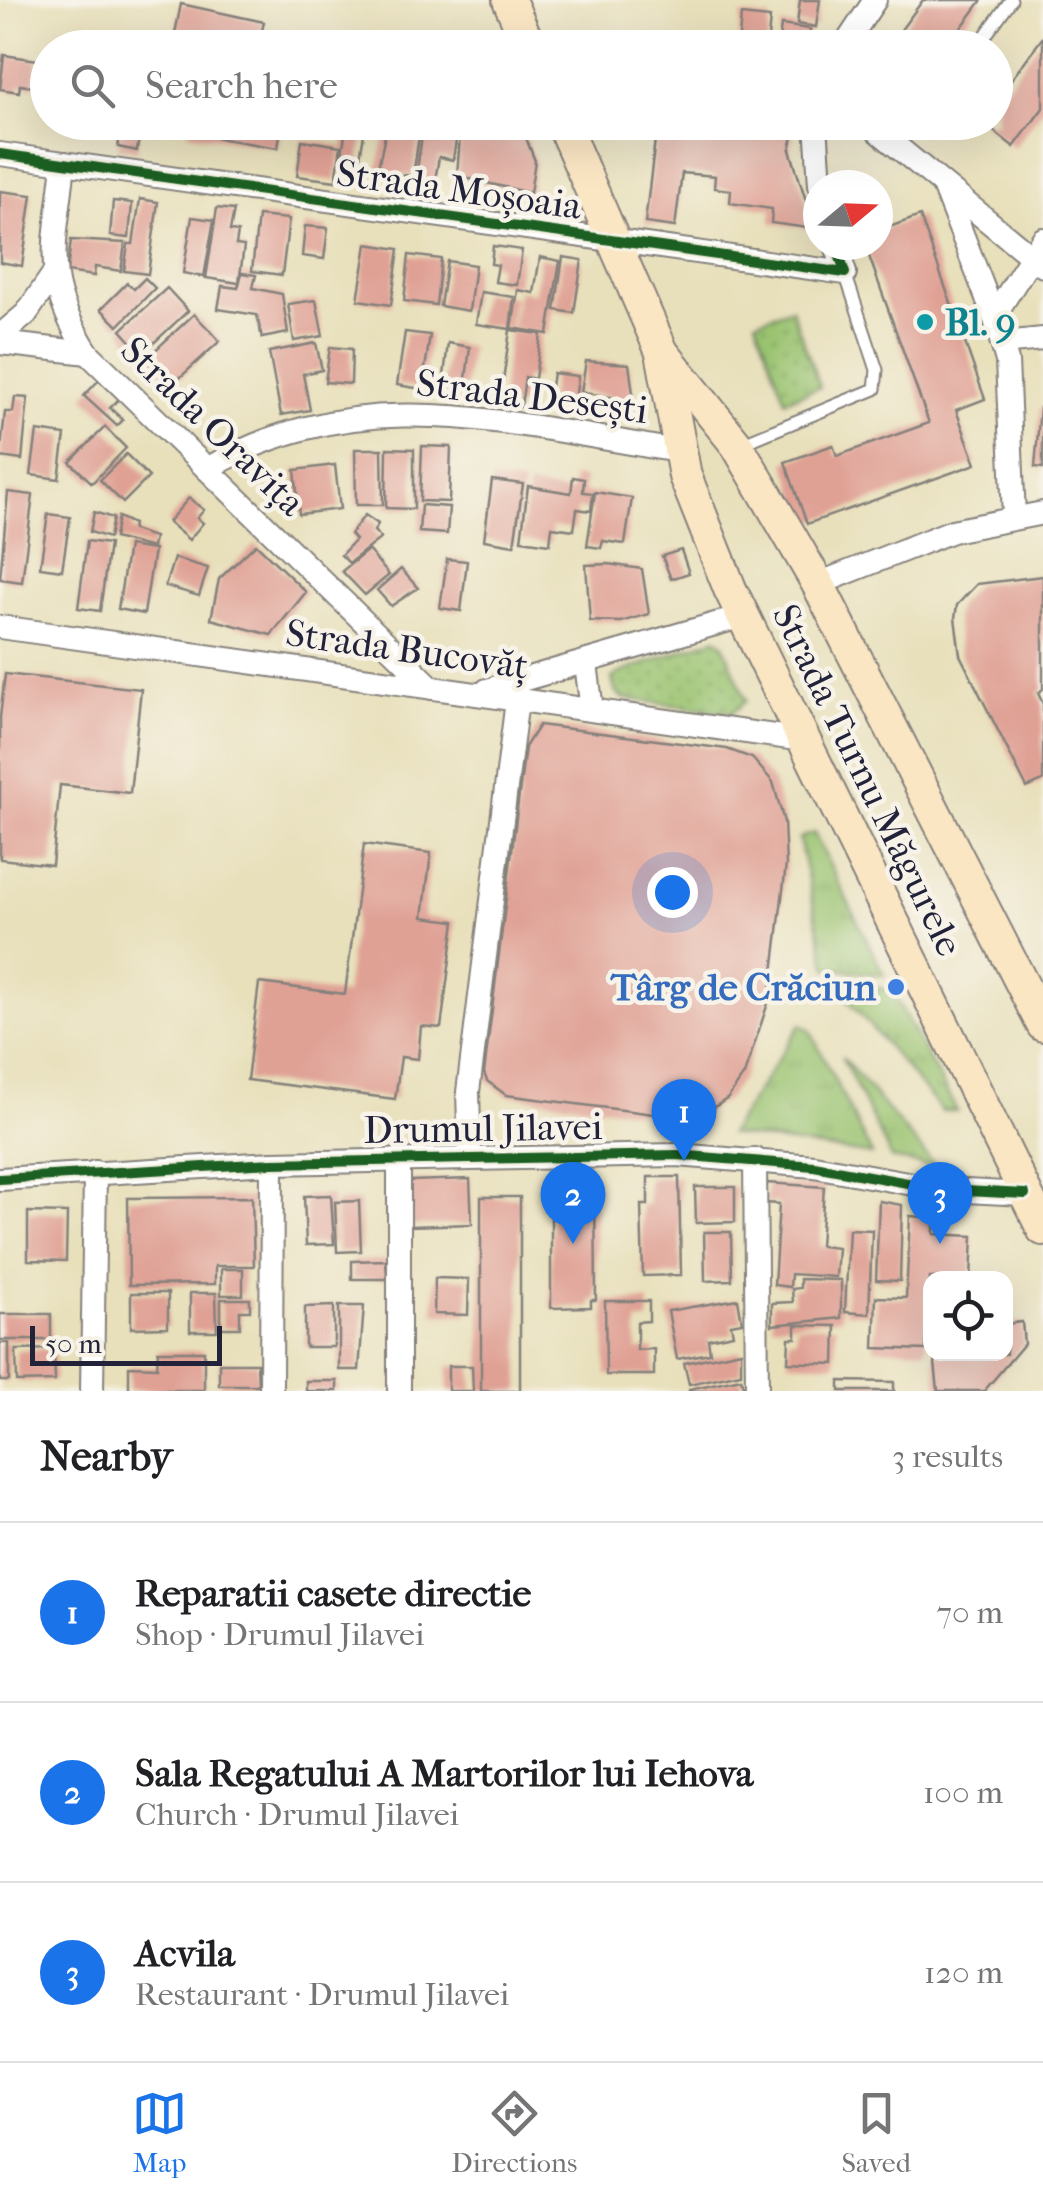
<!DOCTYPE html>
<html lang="en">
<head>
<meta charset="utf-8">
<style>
  body { margin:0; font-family:"IM FELL French Canon",serif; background:#f6f6f6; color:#202124 }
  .controls { position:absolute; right:30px; bottom:30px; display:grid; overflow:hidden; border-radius:20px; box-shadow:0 10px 40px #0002 }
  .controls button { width:90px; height:90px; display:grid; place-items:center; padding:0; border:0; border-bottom:2px solid #e0e0e0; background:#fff; color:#202124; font:50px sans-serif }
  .compass { position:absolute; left:803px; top:170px; width:90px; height:90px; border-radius:50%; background:#fff; box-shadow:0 10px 40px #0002; rotate:71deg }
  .scale { position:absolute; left:30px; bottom:25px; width:192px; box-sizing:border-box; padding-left:10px; border:5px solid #22223b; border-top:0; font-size:28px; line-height:35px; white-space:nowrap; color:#22223b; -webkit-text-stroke:8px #f7f3e8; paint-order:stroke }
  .you { position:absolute; left:672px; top:892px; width:35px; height:35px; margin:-25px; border:8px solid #fff; border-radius:50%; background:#1a73e8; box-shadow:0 0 0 15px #1a73e833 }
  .badge { display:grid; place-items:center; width:65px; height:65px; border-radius:50%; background:#1a73e8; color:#fff; font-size:32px; font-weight:700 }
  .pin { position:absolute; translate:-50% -82px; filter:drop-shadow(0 2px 5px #0008) }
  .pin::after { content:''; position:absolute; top:52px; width:35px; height:30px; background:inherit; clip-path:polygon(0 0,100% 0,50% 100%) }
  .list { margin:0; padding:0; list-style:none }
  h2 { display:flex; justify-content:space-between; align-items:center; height:130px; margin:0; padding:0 40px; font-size:42px }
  h2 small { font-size:32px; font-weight:400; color:#757577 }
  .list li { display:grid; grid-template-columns:65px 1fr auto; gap:30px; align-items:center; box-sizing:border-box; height:180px; padding:0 40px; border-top:2px solid #e0e0e0 }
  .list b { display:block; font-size:38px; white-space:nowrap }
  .list p { margin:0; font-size:32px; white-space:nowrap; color:#757577 }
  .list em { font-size:32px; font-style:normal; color:#757577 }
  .icon { flex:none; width:55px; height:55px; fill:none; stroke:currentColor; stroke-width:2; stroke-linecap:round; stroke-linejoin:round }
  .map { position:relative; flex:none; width:1043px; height:1391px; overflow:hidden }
  .search { position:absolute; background:#fff; box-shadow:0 10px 40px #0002; left:30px; right:30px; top:30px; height:110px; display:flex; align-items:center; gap:25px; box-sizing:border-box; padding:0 35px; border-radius:55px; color:#757577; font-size:38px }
  .sheet { height:670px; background:#fff }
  nav { display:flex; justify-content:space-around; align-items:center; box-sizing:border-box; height:140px; border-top:2px solid #e0e0e0; background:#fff; font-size:28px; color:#757577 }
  nav a { display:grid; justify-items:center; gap:5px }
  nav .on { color:#1a73e8 }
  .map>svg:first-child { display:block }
</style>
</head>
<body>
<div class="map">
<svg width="1043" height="1391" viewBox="0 0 1043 1391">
  <defs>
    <pattern id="grass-tufts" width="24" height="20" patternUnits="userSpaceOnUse" patternTransform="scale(2.5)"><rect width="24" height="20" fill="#9ac370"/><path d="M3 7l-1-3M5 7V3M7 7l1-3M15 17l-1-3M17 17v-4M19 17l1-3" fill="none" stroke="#84a762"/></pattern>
    <pattern id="park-dots" width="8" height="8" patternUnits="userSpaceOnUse" patternTransform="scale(2.5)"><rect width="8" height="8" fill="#9ac370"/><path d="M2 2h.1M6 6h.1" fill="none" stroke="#84a762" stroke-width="1.8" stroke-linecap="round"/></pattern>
  </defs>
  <rect width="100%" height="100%" fill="#f7f3e8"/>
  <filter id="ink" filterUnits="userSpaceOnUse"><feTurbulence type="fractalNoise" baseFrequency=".01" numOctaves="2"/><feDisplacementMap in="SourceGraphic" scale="20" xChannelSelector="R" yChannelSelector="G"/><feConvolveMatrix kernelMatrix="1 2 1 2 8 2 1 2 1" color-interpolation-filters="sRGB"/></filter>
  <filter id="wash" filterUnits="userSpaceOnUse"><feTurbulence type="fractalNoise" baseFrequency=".0048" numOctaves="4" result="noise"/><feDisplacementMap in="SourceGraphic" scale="40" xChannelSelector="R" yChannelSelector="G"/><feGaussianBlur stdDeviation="2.25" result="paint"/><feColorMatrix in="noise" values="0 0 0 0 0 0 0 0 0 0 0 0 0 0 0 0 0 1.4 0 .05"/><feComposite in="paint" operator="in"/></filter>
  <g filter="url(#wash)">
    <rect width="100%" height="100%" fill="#e8e0bb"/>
    <g fill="url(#grass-tufts)" stroke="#5e7256" stroke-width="2.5">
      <path d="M814 833 884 975 827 968 799 838Z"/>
      <path d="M844 983 891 990 957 1111H942L838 988Z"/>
      <path d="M801 1024 810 1030 872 1155 729 1134Z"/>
      <path d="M842 1058H843L937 1168 892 1159Z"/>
    </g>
    <g fill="url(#park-dots)" stroke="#5e7256" stroke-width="2.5">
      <path d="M791 308 820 387 785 400 756 321Z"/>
      <path d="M716 638 723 643 746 701 732 713 622 698 615 691 612 678 620 673Z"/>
    </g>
    <g id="blocks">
      <g fill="#e0a195">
        <path d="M800 0H820L816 27 797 24Z"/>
        <path d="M923 0H982L946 48H899L892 42Z"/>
        <path d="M181 4 264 22 258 48H172Z"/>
        <path d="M741 15 770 18 767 48H738Z"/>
        <path d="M781 25 810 29 807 48H778Z"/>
        <path d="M1043 37V108L1014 147 982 122H996V100Z"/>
        <path d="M4 55 38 60 34 87 20 85 19 92 0 89Z"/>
        <path d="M122 122H150L148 131 140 130 137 151 118 147Z"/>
        <path d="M190 122H282L278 148 188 133Z"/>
        <path d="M347 122H366L359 163 341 160Z"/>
        <path d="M388 122H421L413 176 377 172Z"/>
        <path d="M424 122H459L453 160 439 157 434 186 415 183Z"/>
        <path d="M461 122 523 130 535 161 530 193 457 176Z"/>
        <path d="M668 122H796L790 150 815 229 771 223 772 209 730 203 731 190 714 188 715 176 682 173 675 227 645 223 656 131 666 132Z"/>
        <path d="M302 140 341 146 336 181 297 176Z"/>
        <path d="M0 191 32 195 22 266 0 262Z"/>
        <path d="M140 199 158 202 148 274 124 271 128 244H133Z"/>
        <path d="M113 201 132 203 129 238 110 236Z"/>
        <path d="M217 208 234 210 230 231 238 232 236 245 244 246 239 283 206 278Z"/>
        <path d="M258 216 289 219 282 275 252 271Z"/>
        <path d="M920 216 985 399 956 410 976 464 807 524 785 462 833 445 837 456 929 423 865 245H878V231Z"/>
        <path d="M192 217 214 220 204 277 183 273Z"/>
        <path d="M305 226 328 228 324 259 302 256Z"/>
        <path d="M71 240 125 243 121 271 95 267 94 276 67 272Z"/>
        <path d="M367 244 399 249 391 305 358 300Z"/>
        <path d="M493 246 522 250 517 285 495 282 498 265 491 264Z"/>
        <path d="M409 255 441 259 436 305 404 301Z"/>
        <path d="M540 257 560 261 548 334 512 328 518 290 534 293Z"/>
        <path d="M563 257 582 260 574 313 555 310Z"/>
        <path d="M447 261 475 265 469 311 440 306Z"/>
        <path d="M242 273 256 275 253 288 282 294 288 333 262 338 257 315 218 309 222 286 238 288Z"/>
        <path d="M145 278 155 288 118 326 101 309 127 283 134 289Z"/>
        <path d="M167 288 188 311 142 354 121 330Z"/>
        <path d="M481 292 514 297 510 329 476 324Z"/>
        <path d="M316 300 323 336 294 341 288 304Z"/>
        <path d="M194 314 220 341 173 384 148 357Z"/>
        <path d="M510 330 541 334 535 379 525 377 521 407 500 404Z"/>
        <path d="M405 332 430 335 422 389 397 385Z"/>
        <path d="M316 343 322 370 303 374 310 410 281 415 269 352Z"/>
        <path d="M448 343 470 347 465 387 443 384Z"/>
        <path d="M330 347 352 349 351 384 325 382Z"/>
        <path d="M586 361 629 364 634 401 581 392Z"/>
        <path d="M553 373 578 376 575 402 549 400Z"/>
        <path d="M99 380 119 399 110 408 123 420 117 426 84 396Z"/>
        <path d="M15 397 28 398 22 460 0 457 5 412H13Z"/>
        <path d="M1040 408H1043V468L1035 467Z"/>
        <path d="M105 427 126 448 92 483 70 462Z"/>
        <path d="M37 431 65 435 59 479 31 475Z"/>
        <path d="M422 446 451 447 449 502 420 501Z"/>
        <path d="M387 448 414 449V509L386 508Z"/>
        <path d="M355 449H382L383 505H356Z"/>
        <path d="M126 454 149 477 123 503 100 480Z"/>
        <path d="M335 465 340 509 299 514 295 470Z"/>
        <path d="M573 477 584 479 583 492 593 493 591 511 577 509 574 530 552 527 550 544 521 540 528 486 571 493Z"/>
        <path d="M492 480 523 484 514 545 484 540Z"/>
        <path d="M8 492 33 495 22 582 0 579Z"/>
        <path d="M595 492 632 498 625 544 603 541 601 548 587 546Z"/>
        <path d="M189 498 204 510 197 518 203 523 189 540 168 522Z"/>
        <path d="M421 505 449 507 447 534 419 532Z"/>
        <path d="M94 512 113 518 109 538 90 532Z"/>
        <path d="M48 514 70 517 62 570 40 567Z"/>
        <path d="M365 515 378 524 374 531 381 538 349 563 341 555 355 540 350 534Z"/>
        <path d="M118 517 133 524 132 530 154 537 152 548 114 538Z"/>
        <path d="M87 541 109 544 100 611 78 608Z"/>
        <path d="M256 544 306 592 271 635 211 619 219 579Z"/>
        <path d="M128 546 154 550 144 614 118 609Z"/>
        <path d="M368 550 389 575 365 595 342 571Z"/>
        <path d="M681 550 689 573 671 579 662 556Z"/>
        <path d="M174 558 208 568 199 596 165 586Z"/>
        <path d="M447 559 467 561 461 611 440 608Z"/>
        <path d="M608 564 642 569 649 614 621 622 590 621 586 565Z"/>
        <path d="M401 569 418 588 391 606 377 590Z"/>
        <path d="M1043 576V689L1038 693 1043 704V781L1027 788 960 655 955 618 957 605 977 584Z"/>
        <path d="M5 674 141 689 130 793 60 785 52 865 0 859V717Z"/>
        <path d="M539 725 727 749 752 758 773 782 784 822 786 865 770 997 744 1075 728 1098 707 1112 685 1118 506 1095 487 1081 484 1073 525 747Z"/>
        <path d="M364 844 431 853 423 917 455 921 441 1028 421 1026 418 1059 401 1057 395 1099 247 1080 259 983 345 994Z"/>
        <path d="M648 1177H679L681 1275 643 1276 641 1205H648Z"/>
        <path d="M470 1179 472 1224 410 1226 409 1181Z"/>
        <path d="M767 1183 824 1187 820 1246 838 1248 836 1277 791 1274 790 1287 774 1285 779 1204 766 1203Z"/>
        <path d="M595 1184 596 1300H591V1307L551 1308V1188Z"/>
        <path d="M695 1187H735V1222L696 1223Z"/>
        <path d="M331 1195 334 1244 306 1245 304 1196Z"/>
        <path d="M252 1197 254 1266H215V1284L129 1285 128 1198Z"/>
        <rect x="481" y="1197" width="39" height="194"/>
        <path d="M359 1201 361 1251 337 1252 335 1202Z"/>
        <path d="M879 1201 902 1205 900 1281 876 1280Z"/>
        <path d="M28 1212 67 1213 66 1261 28 1260Z"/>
        <path d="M910 1216 934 1218V1234L973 1236 971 1278H930L926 1350 874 1348 876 1297 906 1298Z"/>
        <path d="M849 1229 872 1230 869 1314 845 1312Z"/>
        <path d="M704 1232H731L732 1280 705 1281Z"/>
        <path d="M386 1260 387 1279H352V1261Z"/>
        <rect x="221" y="1269" width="22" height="26"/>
        <path d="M435 1278 469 1279 468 1315 434 1314Z"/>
        <path d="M800 1279 841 1280V1318L772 1325V1303L793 1302 792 1289 800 1288Z"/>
        <path d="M131 1293H168V1327L131 1328Z"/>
        <path d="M190 1293H216L217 1331H190Z"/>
        <path d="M221 1299H250V1311H240V1328H221Z"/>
        <path d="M738 1299 742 1322 731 1324 733 1334 708 1339 710 1353 677 1359 668 1311Z"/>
        <path d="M605 1301H649V1321L637 1322V1350L654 1349V1375H606Z"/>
        <path d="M334 1306V1347H305V1307Z"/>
        <path d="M339 1306H364L359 1370H339Z"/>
        <rect x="0" y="1314" width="51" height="26"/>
        <path d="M1022 1322 1024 1344 984 1391H938L934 1354H1006V1324Z"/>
        <path d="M796 1325 836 1326 835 1364 788 1362 789 1338H796Z"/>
        <rect x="0" y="1343" width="9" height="38"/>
        <path d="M54 1349 55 1381 17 1382 16 1350Z"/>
        <path d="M158 1351H204V1390H129V1366L157 1367Z"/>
        <path d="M741 1351V1373L689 1384 684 1363Z"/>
        <path d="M219 1363H257L258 1385H219Z"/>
        <path d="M448 1366H472L473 1391H448Z"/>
        <path d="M741 1378 744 1391H689V1389Z"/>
        <rect x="306" y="1381" width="31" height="10"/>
        <path d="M840 1381 894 1382V1391H840Z"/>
      </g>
    </g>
  </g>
  <g filter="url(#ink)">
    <use href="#blocks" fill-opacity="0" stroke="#85817b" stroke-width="2.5"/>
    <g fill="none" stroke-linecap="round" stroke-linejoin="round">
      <defs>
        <g id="lane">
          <path d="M980 43 1011 0"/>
          <path d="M741 444 875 389 877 370 845 273"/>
        </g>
        <g id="street">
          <path d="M843 48 875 0"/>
          <path d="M816 122 820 185"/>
          <path d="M867 122 1043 266"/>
          <path d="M0 154 845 273 836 245"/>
          <path d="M64 163C56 246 39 277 88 353L432 688"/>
          <path d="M943 185 994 316 1007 361 1014 517"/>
          <path d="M994 316 1043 239"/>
          <path d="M0 336 26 314 52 276"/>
          <path d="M0 343 88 353"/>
          <path d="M1003 343 1043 339"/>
          <path d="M207 469C363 378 511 425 678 451"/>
          <path d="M818 584 952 531 1043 513"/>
          <path d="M0 627 803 740"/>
          <path d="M586 664 592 710"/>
          <path d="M487 690 743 616"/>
          <path d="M470 1158 468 1092 517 700"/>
          <path d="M399 1159V1391"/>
          <path d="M755 1159 757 1391"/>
          <path d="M0 1179 272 1163 677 1155 814 1166 946 1190 1025 1194"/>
          <path d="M92 1391 95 1172"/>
          <path d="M271 1391 272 1163"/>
        </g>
        <g id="secondary">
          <path d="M509 0 530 48"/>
          <path d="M562 122 662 352 737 445 818 584 1043 1025"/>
          <path d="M662 352 685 476 730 589 1043 1229"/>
        </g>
      </defs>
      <use href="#lane" stroke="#85817b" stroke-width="15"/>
      <use href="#street" stroke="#85817b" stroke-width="26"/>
      <use href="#secondary" stroke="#85817b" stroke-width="36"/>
      <use href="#lane" stroke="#fff" stroke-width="11"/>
      <use href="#street" stroke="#fff" stroke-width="22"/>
      <use href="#secondary" stroke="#fbe6c4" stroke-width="32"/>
      <defs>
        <g id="cycleway">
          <path d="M0 154 845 273 836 245"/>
          <path d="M0 1179 272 1163 677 1155 814 1166 946 1190 1025 1194"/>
        </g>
      </defs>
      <use href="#cycleway" stroke="#f7f3e8" stroke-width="16"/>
      <use href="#cycleway" stroke="#1b5e20" stroke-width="10"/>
    </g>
  </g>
  <circle fill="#0f9aa8" stroke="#f7f3e8" stroke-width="4" cx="925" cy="322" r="10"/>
  <circle fill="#3f7fe0" stroke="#f7f3e8" stroke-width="4" cx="896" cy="987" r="10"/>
  <g text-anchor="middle" stroke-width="9" stroke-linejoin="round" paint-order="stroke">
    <g font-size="38" fill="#22223b" stroke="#f7f3e8">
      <text transform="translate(459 189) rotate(8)" y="13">Strada Moșoaia</text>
      <text transform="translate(532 396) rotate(7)" y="13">Strada Desești</text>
      <text transform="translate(213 426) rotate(44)" y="13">Strada Oravița</text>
      <text transform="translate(407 649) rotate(8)" y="13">Strada Bucovăț</text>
      <text transform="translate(868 780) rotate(64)" y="13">Strada Turnu Măgurele</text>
      <text transform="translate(483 1128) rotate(-1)" y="13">Drumul Jilavei</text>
    </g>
    <g font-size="38" font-weight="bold" fill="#0d838f" stroke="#f7f3e8" text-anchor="start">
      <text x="945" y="335">Bl. 9</text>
    </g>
    <g font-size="38" font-weight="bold" fill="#366cbe" stroke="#f7f3e8" text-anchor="end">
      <text x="876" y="1000">Târg de Crăciun</text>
    </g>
  </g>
</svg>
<div class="controls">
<button><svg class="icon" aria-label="locate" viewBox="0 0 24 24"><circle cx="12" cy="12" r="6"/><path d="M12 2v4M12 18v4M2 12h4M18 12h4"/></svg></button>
</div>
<svg class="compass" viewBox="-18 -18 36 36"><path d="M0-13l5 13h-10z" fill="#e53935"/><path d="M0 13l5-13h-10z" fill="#757577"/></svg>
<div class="scale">50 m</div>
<div class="you"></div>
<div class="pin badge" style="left:684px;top:1161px">1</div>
<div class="pin badge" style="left:573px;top:1244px">2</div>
<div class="pin badge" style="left:940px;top:1244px">3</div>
<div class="search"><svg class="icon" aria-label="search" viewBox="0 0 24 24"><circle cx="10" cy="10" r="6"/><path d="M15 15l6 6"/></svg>Search here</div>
</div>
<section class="sheet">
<h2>Nearby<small>3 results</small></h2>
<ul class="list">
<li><span class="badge">1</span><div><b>Reparatii casete directie</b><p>Shop · Drumul Jilavei</p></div><em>70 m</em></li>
<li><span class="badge">2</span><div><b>Sala Regatului A Martorilor lui Iehova</b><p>Church · Drumul Jilavei</p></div><em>100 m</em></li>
<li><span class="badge">3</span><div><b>Acvila</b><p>Restaurant · Drumul Jilavei</p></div><em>120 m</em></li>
</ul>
</section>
<nav>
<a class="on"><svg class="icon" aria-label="map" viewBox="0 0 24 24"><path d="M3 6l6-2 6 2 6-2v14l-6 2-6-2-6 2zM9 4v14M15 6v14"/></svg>Map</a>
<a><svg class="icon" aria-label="directions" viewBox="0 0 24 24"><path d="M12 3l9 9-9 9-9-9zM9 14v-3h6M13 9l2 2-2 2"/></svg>Directions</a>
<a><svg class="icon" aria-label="saved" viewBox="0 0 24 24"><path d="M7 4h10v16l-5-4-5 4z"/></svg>Saved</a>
</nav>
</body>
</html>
